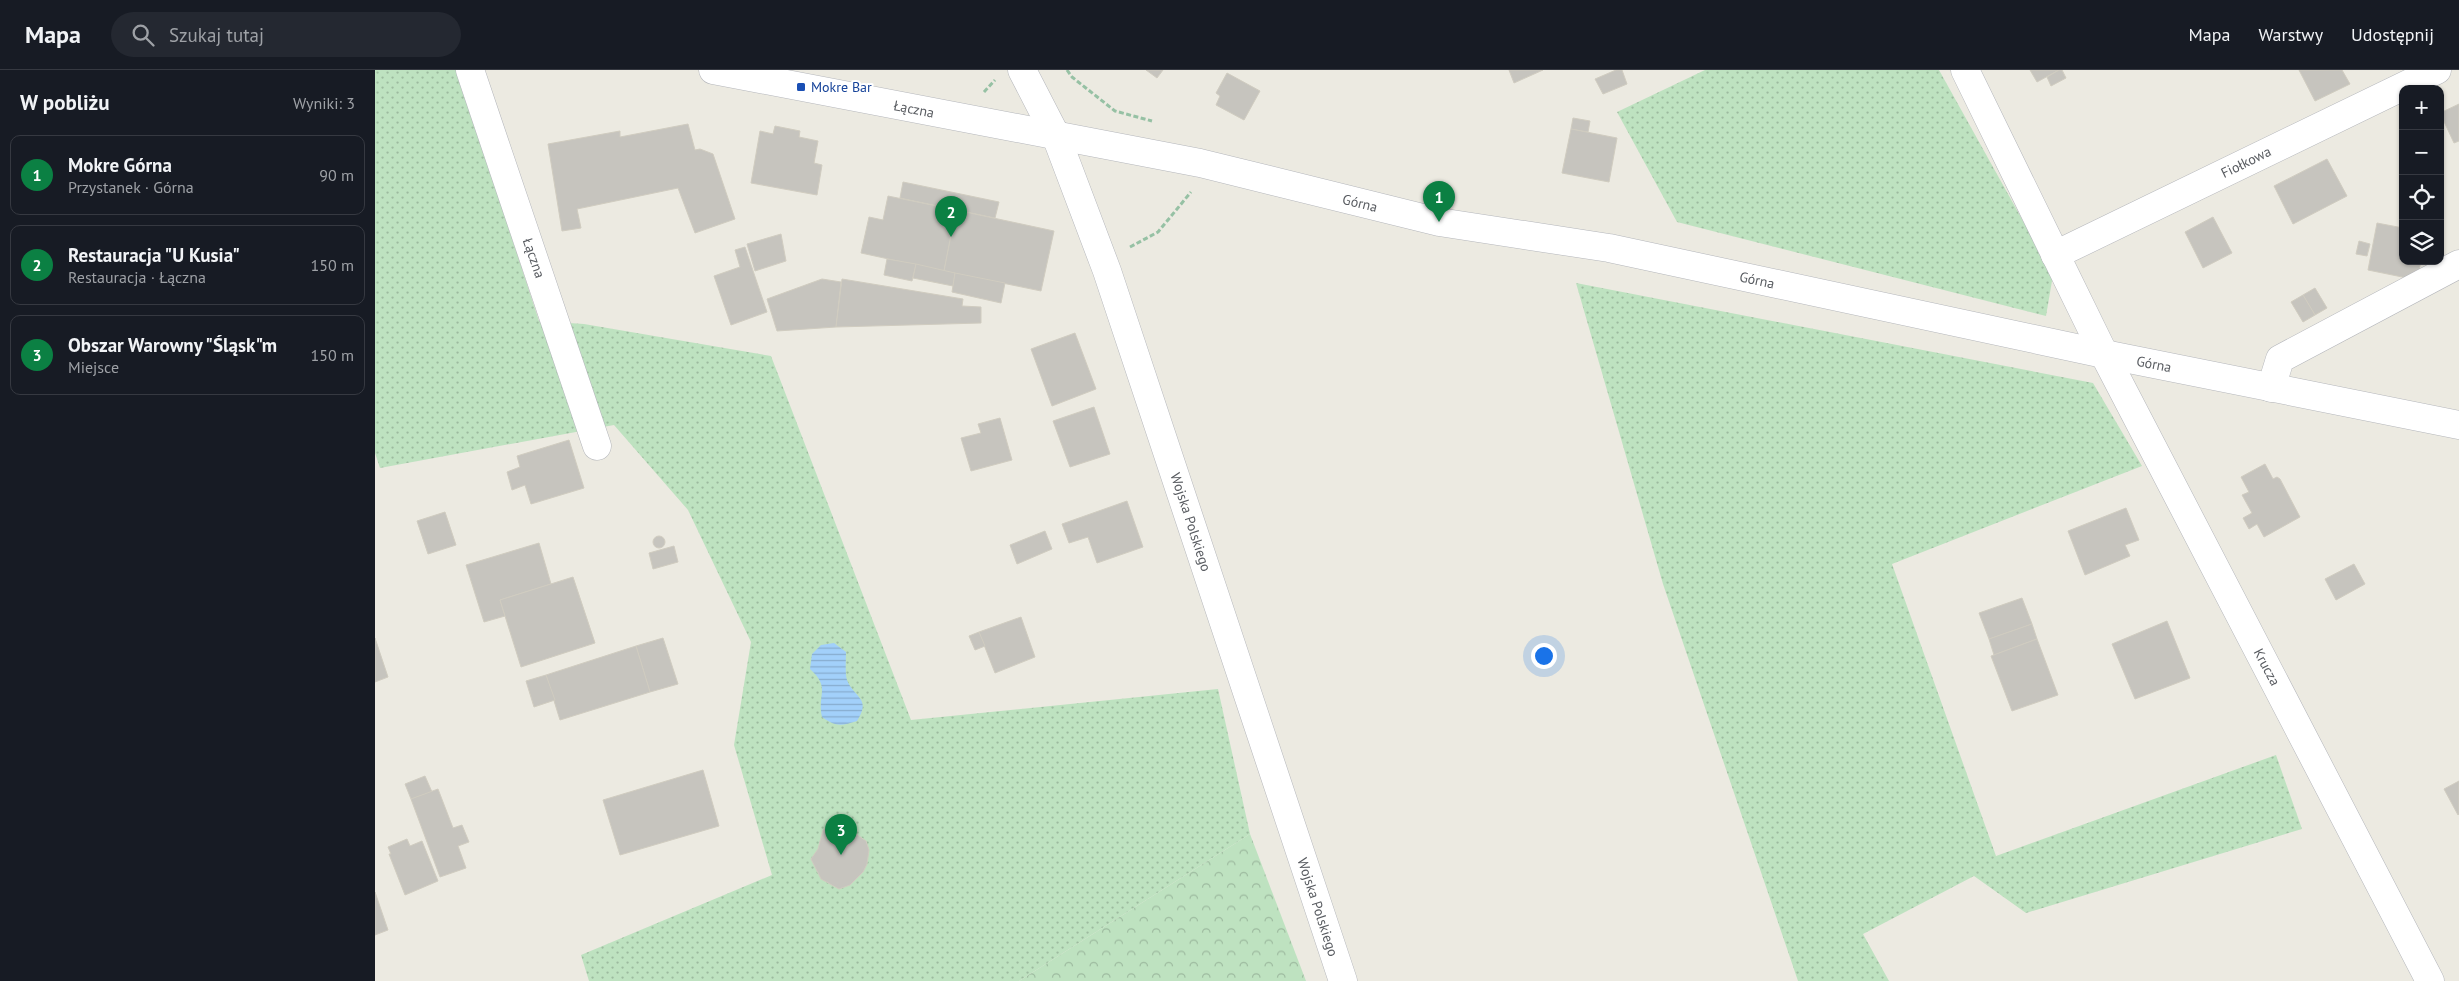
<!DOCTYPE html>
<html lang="pl">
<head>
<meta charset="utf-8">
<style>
  body { margin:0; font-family:"PT Sans",sans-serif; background:#242831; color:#f1f3f6 }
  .controls { position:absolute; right:15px; top:15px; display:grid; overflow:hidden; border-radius:10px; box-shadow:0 1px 4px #0004 }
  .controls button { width:45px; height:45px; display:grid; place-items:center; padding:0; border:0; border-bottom:1px solid #363941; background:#171b24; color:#f1f3f6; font:25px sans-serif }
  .you { position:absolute; left:1168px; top:585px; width:18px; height:18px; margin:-12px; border:4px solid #fff; border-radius:50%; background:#1a73e8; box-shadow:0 0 0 8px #1a73e833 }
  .badge { display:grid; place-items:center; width:32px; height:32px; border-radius:50%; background:#0b8043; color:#fff; font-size:16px; font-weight:700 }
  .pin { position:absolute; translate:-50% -41px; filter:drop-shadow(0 1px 2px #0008) }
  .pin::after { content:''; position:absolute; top:26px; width:18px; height:15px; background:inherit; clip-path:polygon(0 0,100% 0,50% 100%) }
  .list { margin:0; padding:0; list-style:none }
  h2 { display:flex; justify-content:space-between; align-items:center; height:65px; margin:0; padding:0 20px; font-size:21px }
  h2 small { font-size:16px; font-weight:400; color:#9ea1a6 }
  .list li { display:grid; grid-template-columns:32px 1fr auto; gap:15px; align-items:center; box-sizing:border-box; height:80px; margin:0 10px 10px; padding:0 10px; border:1px solid #363941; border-radius:10px }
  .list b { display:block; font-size:19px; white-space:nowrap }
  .list p { margin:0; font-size:16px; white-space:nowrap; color:#9ea1a6 }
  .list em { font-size:16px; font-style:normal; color:#9ea1a6 }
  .icon { flex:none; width:28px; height:28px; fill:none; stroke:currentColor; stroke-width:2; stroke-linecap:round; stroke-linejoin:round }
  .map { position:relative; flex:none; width:2084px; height:911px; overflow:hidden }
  header { display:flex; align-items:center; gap:30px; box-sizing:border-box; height:70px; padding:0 25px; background:#171b24; border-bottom:1px solid #363941 }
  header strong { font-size:24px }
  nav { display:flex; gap:28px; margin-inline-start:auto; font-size:18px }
  .search { width:350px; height:45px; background:#242831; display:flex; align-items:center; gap:12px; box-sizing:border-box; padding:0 18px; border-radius:28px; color:#9ea1a6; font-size:19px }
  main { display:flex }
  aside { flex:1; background:#171b24 }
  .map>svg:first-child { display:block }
</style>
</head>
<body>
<header>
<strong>Mapa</strong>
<div class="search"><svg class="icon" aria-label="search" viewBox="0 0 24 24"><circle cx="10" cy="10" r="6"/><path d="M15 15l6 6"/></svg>Szukaj tutaj</div>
<nav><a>Mapa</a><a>Warstwy</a><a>Udostępnij</a></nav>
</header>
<main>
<aside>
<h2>W pobliżu<small>Wyniki: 3</small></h2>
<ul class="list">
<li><span class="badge">1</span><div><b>Mokre Górna</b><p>Przystanek · Górna</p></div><em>90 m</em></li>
<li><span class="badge">2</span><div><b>Restauracja &quot;U Kusia&quot;</b><p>Restauracja · Łączna</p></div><em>150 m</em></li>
<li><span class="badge">3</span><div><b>Obszar Warowny &quot;Śląsk&quot;m</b><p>Miejsce</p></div><em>150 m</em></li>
</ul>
</aside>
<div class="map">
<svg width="2084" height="911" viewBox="0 0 2084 911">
  <defs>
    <pattern id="grass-dots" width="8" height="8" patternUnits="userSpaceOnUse" patternTransform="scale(1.25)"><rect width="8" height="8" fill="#bee2c0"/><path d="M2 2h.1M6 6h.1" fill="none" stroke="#9dba9f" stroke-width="1.8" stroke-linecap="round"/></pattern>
    <pattern id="forest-crowns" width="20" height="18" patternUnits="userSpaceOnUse" patternTransform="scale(1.25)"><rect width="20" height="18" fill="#bee2c0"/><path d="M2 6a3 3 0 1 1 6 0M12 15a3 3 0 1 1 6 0" fill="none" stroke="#9dba9f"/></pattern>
    <pattern id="water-rules" width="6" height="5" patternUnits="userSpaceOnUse" patternTransform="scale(1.25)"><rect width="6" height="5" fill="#a2d0fa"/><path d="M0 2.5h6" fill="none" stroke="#87acce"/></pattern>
  </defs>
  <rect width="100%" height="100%" fill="#eceae1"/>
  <g fill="url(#grass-dots)">
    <path d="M0 0H82L164 251 209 254 396 286 536 650 843 619 875 764 644 911H214L206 885 397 805 359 675 376 572 313 440 239 355 5 398 0 383Z"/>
    <path d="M1330 0H1564L1678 205 1671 246 1302 152 1242 42Z"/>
    <path d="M1201 213 1718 313 1767 396 1517 494 1621 786 1901 685 1927 759 1651 843 1599 806 1488 864 1514 911H1423L1288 514Z"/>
  </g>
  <path fill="url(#forest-crowns)" d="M875 764 931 911H644Z"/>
  <path fill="url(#water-rules)" d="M459 573 471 582C471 588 470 605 472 610 479 628 497 628 482 651 466 656 461 657 447 647 442 624 456 618 435 599L437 584 446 575Z"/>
  <g fill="#c6c4be" stroke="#d0ccc0">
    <path d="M771 0H788L782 8Z"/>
    <path d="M1134 0H1168L1139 13Z"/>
    <path d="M1241 0H1247L1252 14 1228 24 1220 9Z"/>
    <path d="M1655 0H1684L1662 12Z"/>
    <path d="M1684 0H1687L1691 8 1676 16 1672 7Z"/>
    <path d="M1924 0H1967L1975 14 1940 31Z"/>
    <path d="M852 3 885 21 869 50 841 35 845 26 841 23Z"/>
    <path d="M2084 34V71L2079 73 2065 43Z"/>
    <path d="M1198 48 1215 51 1213 62 1196 59Z"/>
    <path d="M313 54 320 80 325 79 338 84 360 149 320 163 303 118 202 139 206 158 187 161 173 74 245 61V67Z"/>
    <path d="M400 56 425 61 424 67 443 71 439 93 447 95 442 125 376 113 385 61 398 64Z"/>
    <path d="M1196 59 1242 68 1234 112 1187 103Z"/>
    <path d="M1952 89 1972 126 1918 154 1899 116Z"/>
    <path d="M528 112 624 132 620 148 525 128Z"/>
    <path d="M513 126 581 140 569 201 486 183 494 147 508 150Z"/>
    <path d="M581 140 679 161 666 221 569 201Z"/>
    <path d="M1838 147 1857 183 1828 198 1810 162Z"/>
    <path d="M2002 153 2028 158V191H2046L2042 210 1993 200Z"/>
    <path d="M406 164 411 191 380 201 372 174Z"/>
    <path d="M1984 171 1995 174 1992 186 1981 184Z"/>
    <path d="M370 177 392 242 356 255 339 206 365 197 360 180Z"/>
    <path d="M512 189 541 194 537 211 509 205Z"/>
    <path d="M541 194 580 203 578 216 538 208Z"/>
    <path d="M580 203 630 213 626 233 577 222Z"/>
    <path d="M447 209 466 212 461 257 402 261 392 229Z"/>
    <path d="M467 209 588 229 587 236 606 237V253L461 257Z"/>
    <path d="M1940 218 1952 238 1940 245 1928 225Z"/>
    <path d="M1928 225 1940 245 1928 252 1916 232Z"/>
    <path d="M700 263 721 319 677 336 656 279Z"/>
    <path d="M719 337 735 384 695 397 678 351Z"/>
    <path d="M625 348 637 390 596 401 586 368 606 363 603 354Z"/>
    <path d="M194 370 209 418 156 434 150 415 137 420 132 402 145 397 142 386Z"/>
    <path d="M1890 394 1898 409 1902 407 1905 409 1925 447 1889 467 1882 454 1874 459 1868 448 1877 443 1867 425 1874 422 1866 407Z"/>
    <path d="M752 431 768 477 722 493 713 467 694 473 687 454Z"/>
    <path d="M1751 438 1764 470 1750 475 1755 486 1710 505 1693 461Z"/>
    <path d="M70 442 81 475 53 484 42 451Z"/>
    <path d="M670 461 677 479 642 494 635 475Z"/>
    <circle cx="284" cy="472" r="6"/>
    <path d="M164 473 176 514 125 530 130 546 109 552 91 495Z"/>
    <path d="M299 476 303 492 278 499 274 483Z"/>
    <path d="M1979 494 1990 514 1961 530 1950 509Z"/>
    <path d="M198 507 220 573 146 597 125 530Z"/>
    <path d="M1647 528 1657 554 1614 569 1604 543Z"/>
    <path d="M646 547 660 587 620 603 604 562Z"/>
    <path d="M1792 551 1815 608 1760 629 1737 574Z"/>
    <path d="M1657 554 1662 569 1619 585 1614 569Z"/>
    <path d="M604 562 610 576 600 580 594 566Z"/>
    <path d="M0 568 13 607 0 612Z"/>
    <path d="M288 568 303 614 275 622 261 576Z"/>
    <path d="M1662 569 1683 625 1637 641 1616 586Z"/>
    <path d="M261 576 275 622 185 650 171 605Z"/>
    <path d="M171 605 180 630 159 637 151 611Z"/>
    <path d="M328 700 344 756 245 785 228 730Z"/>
    <path d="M50 706 57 722 36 729 30 714Z"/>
    <path d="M2084 711V744L2083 745 2069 719Z"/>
    <path d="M63 719 78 758 87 755 94 772 83 776 91 798 65 807 36 729Z"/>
    <path d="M463 751 491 771 494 780 492 794 488 802 475 815 464 819 446 809 436 789 443 779 448 760Z"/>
    <path d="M32 769 35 776 47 771 63 811 30 825 14 784H16L13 777Z"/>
    <path d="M0 822 13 860 0 865Z"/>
  </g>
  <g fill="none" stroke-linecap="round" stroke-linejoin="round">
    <defs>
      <g id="minor">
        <path d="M95 0 222 376"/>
        <path d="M338 0 825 93 1064 152 1234 178 1729 284 2084 355"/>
        <path d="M647 0 681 66 732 201 968 911"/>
        <path d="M1590 0 1729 284 2055 911"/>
        <path d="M1680 185 2062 0"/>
        <path d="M1896 318 1905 289 2084 194"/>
      </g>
    </defs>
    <use href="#minor" stroke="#b4b6bb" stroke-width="29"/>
    <g stroke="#96c1a4" stroke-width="3" stroke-dasharray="5 2.5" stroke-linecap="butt">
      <path d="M692 0 697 7 740 41 777 51"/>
      <path d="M609 22 620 10"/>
      <path d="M755 177 783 162 816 122"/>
    </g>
    <use href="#minor" stroke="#fff" stroke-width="28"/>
  </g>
  <rect fill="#1a4fb4" stroke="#fff" stroke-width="2" x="421" y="12" width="10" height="10" rx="2.5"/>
  <g text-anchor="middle" stroke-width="4" stroke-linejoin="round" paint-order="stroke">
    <g font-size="14" fill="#164399" stroke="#fff" text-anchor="start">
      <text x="436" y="22">Mokre Bar</text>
    </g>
    <g font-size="14" fill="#595c61" stroke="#fff">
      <text transform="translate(539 39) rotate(11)" y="5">Łączna</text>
      <text transform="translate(1871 92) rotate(-26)" y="5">Fiołkowa</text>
      <text transform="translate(985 133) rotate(14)" y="5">Górna</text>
      <text transform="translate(159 188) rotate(71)" y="5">Łączna</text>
      <text transform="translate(1382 210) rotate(12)" y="5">Górna</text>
      <text transform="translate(1779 294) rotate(11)" y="5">Górna</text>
      <text transform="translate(816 452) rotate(72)" y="5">Wojska Polskiego</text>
      <text transform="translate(1892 597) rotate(62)" y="5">Krucza</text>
      <text transform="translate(943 837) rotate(72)" y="5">Wojska Polskiego</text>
    </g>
  </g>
</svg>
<div class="controls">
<button>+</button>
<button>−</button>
<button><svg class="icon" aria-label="locate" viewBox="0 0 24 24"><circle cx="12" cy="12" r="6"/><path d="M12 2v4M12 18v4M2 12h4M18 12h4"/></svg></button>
<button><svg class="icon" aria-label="layers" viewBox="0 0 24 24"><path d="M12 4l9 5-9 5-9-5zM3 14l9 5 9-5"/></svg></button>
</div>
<div class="you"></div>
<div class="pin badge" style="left:1064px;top:152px">1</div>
<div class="pin badge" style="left:576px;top:167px">2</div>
<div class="pin badge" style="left:466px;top:785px">3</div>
</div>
</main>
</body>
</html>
